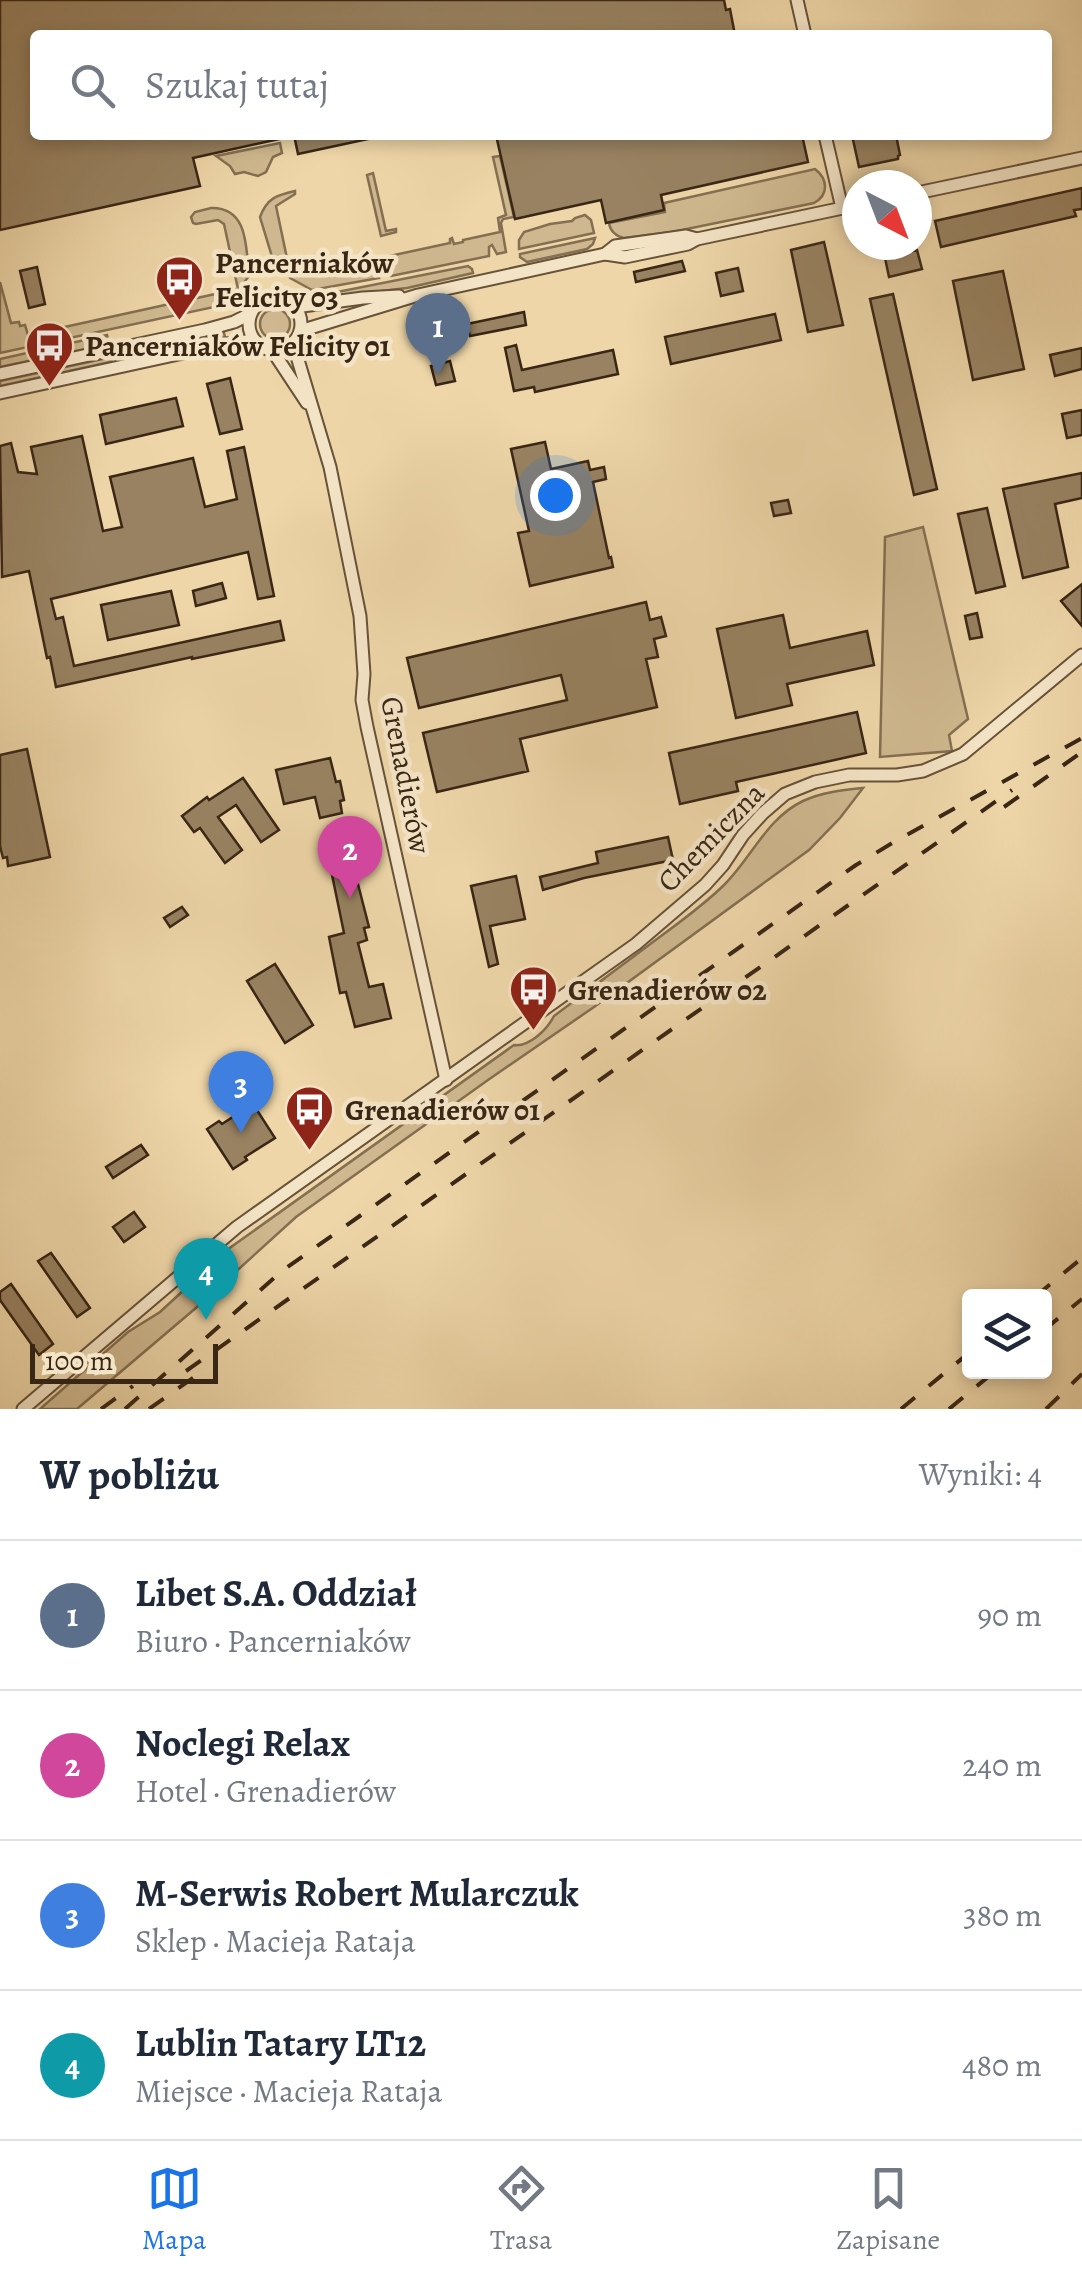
<!DOCTYPE html>
<html lang="pl">
<head>
<meta charset="utf-8">
<style>
  body { margin:0; font-family:Alegreya,serif; background:#f6f6f7; color:#1f2937 }
  .controls { position:absolute; right:30px; bottom:30px; display:grid; overflow:hidden; border-radius:10px; box-shadow:0 5px 15px #0003 }
  .controls button { width:90px; height:90px; display:grid; place-items:center; padding:0; border:0; border-bottom:2px solid #e0e1e3; background:#fff; color:#1f2937; font:50px sans-serif }
  .compass { position:absolute; left:842px; top:170px; width:90px; height:90px; border-radius:50%; background:#fff; box-shadow:0 5px 15px #0003; rotate:138deg }
  .scale { position:absolute; left:30px; bottom:25px; width:188px; box-sizing:border-box; padding-left:10px; border:5px solid #3a2615; border-top:0; font-size:28px; line-height:35px; white-space:nowrap; color:#3a2615; -webkit-text-stroke:8px #f4e4c6; paint-order:stroke }
  .you { position:absolute; left:555px; top:495px; width:35px; height:35px; margin:-25px; border:8px solid #fff; border-radius:50%; background:#1a73e8; box-shadow:0 0 0 15px #1a73e833 }
  .badge { display:grid; place-items:center; width:65px; height:65px; border-radius:50%; background:#1a73e8; color:#fff; font-size:32px; font-weight:700 }
  .pin { position:absolute; translate:-50% -82px; filter:drop-shadow(0 2px 5px #0008) }
  .pin::after { content:''; position:absolute; top:52px; width:35px; height:30px; background:inherit; clip-path:polygon(0 0,100% 0,50% 100%) }
  .list { margin:0; padding:0; list-style:none }
  h2 { display:flex; justify-content:space-between; align-items:center; height:130px; margin:0; padding:0 40px; font-size:42px }
  h2 small { font-size:32px; font-weight:400; color:#747a83 }
  .list li { display:grid; grid-template-columns:65px 1fr auto; gap:30px; align-items:center; box-sizing:border-box; height:150px; padding:0 40px; border-top:2px solid #e0e1e3 }
  .list b { display:block; font-size:38px; white-space:nowrap }
  .list p { margin:0; font-size:32px; white-space:nowrap; color:#747a83 }
  .list em { font-size:32px; font-style:normal; color:#747a83 }
  .icon { flex:none; width:55px; height:55px; fill:none; stroke:currentColor; stroke-width:2; stroke-linecap:round; stroke-linejoin:round }
  .map { position:relative; flex:none; width:1082px; height:1409px; overflow:hidden }
  .search { position:absolute; background:#fff; box-shadow:0 5px 15px #0003; left:30px; right:30px; top:30px; height:110px; display:flex; align-items:center; gap:25px; box-sizing:border-box; padding:0 35px; border-radius:10px; color:#747a83; font-size:38px }
  .sheet { height:730px; background:#fff }
  nav { display:flex; justify-content:space-around; align-items:center; box-sizing:border-box; height:140px; border-top:2px solid #e0e1e3; background:#fff; font-size:28px; color:#747a83 }
  nav a { display:grid; justify-items:center; gap:5px }
  nav .on { color:#1a73e8 }
  .map>svg:first-child { display:block }
</style>
</head>
<body>
<div class="map">
<svg width="1082" height="1409" viewBox="0 0 1082 1409">
  <rect width="100%" height="100%" fill="#eed6a8"/>
  <filter id="stains"><feTurbulence type="fractalNoise" baseFrequency=".002" numOctaves="4"/><feColorMatrix values="0 0 0 0 .2 0 0 0 0 .09 0 0 0 0 .02 0 0 0 .5 -.17"/></filter>
  <radialGradient id="worn" r=".72"><stop offset=".6" stop-color="#630" stop-opacity="0"/><stop offset="1" stop-color="#630" stop-opacity=".3"/></radialGradient>
  <g fill="#cfb88f" stroke="#846f52" stroke-width="2.5">
    <path d="M280 143 282 153 273 157 266 172 258 176 244 172 235 174 230 166 216 156Z"/>
    <path d="M500 156 514 217 503 219 501 223 506 252 497 254 492 245 489 247V256L391 276 389 275 385 257 450 243V239L452 238 454 244 463 242V240L500 232 498 218 506 215 493 157Z"/>
    <path d="M815 169C828 179 829 195 814 203L672 232 624 238C617 237 610 231 609 223L665 212 664 203Z"/>
    <path d="M373 173 386 231 396 229V232L381 236 367 175Z"/>
    <path d="M295 191V194L276 206 288 263 276 270 260 217C267 198 277 195 295 191Z"/>
    <path d="M211 208C249 207 246 249 249 276L228 304 0 353V282L11 323 19 322 20 326 25 325 28 335 238 289 224 224 218 220 196 224 193 223 191 217 195 212Z"/>
    <path d="M585 215 591 220 594 233 519 249V240L524 232 550 224 572 221 575 218Z"/>
    <path d="M595 238 593 244 587 249 527 262 520 257V254Z"/>
    <path d="M376 259 379 278 312 290 290 278 288 270 294 266 297 276Z"/>
    <path d="M468 266 472 269 473 273 407 288 322 298V295Z"/>
    <circle cx="275" cy="324" r="15"/>
    <path d="M224 333 225 337 0 386V381Z"/>
    <path d="M107 335 109 344 0 367V359Z"/>
    <path d="M923 527 968 719 949 735 952 751 880 757 885 537Z"/>
    <path d="M863 788 840 818 809 850 594 1007 488 1080 296 1217 197 1307 77 1409H40L128 1332 160 1312 185 1289 210 1262 514 1045C529 1047 547 1030 554 1016 587 991 620 967 653 942 677 924 703 906 725 884 752 857 767 818 803 801 822 792 843 790 863 788Z"/>
  </g>
  <g fill="#988261" stroke="#3a2615" stroke-width="2.5">
    <path d="M0 0H724L726 10 730 9 735 35H35V135H278L279 139 193 158 200 186 0 230Z"/>
    <path d="M294 135H368V139L298 154Z"/>
    <path d="M496 135H802L808 162 661 195 664 210 606 223 601 200 515 219Z"/>
    <path d="M852 135H896L900 155 898 156V159L859 167Z"/>
    <path d="M1082 188V209L1074 210 1076 216 941 247 935 221Z"/>
    <path d="M824 242 843 325 808 332 791 250Z"/>
    <path d="M917 250 922 269 889 277 885 258Z"/>
    <path d="M682 261 685 271 636 282 634 272Z"/>
    <path d="M37 267 45 304 29 308 20 271Z"/>
    <path d="M738 268 743 291 721 296 716 273Z"/>
    <path d="M1003 271 1024 369 973 380 953 281Z"/>
    <path d="M893 294 937 489 914 495 870 299Z"/>
    <path d="M524 312 526 325 470 336 467 324Z"/>
    <path d="M775 314 781 340 671 364 665 337Z"/>
    <path d="M516 345 522 370 613 350 618 374 535 392 534 387 514 391 505 348Z"/>
    <path d="M1082 348V369L1055 376 1050 355Z"/>
    <path d="M450 361 455 381 436 385 431 366Z"/>
    <path d="M230 378 242 429 220 434 207 384Z"/>
    <path d="M176 398 183 426 106 444 100 415Z"/>
    <path d="M1082 410V435L1067 438 1062 414Z"/>
    <path d="M82 436 103 531 122 527 110 477 193 458 205 507 237 499 227 451 244 447 274 596 258 599 248 552 51 599 56 619 63 617 74 666 280 621 284 640 192 659V657L56 687 50 657 47 658 29 571 2 577 0 446 11 443 18 472 37 474 31 447Z"/>
    <path d="M545 442 551 469 588 461 590 470 604 467 606 479 593 482 609 558 611 557 613 567 530 586 518 533 529 531 511 449Z"/>
    <path d="M1082 473V498L1055 504 1068 567 1023 578 1003 489Z"/>
    <path d="M788 500 791 513 774 516 771 503Z"/>
    <path d="M987 508 1005 586 976 593 958 514Z"/>
    <path d="M222 583 226 598 196 606 193 591Z"/>
    <path d="M1082 584V626L1061 601Z"/>
    <path d="M171 591 179 625 108 640 101 605Z"/>
    <path d="M646 602 650 620 661 617 666 636 654 639 658 657 646 659 657 707 520 739 528 771 437 792 423 733 567 700 561 675 419 708 407 658Z"/>
    <path d="M977 613 982 637 970 639 965 616Z"/>
    <path d="M783 615 790 648 867 631 874 665 787 684 792 705 736 718 717 629Z"/>
    <path d="M857 712 866 753 736 782 738 791 680 804 669 753Z"/>
    <path d="M27 749 50 857 8 866 7 857 3 858 0 846V755Z"/>
    <path d="M330 758 336 782 340 781 344 800 340 801 342 813 320 818 315 797 284 804 276 770Z"/>
    <path d="M243 778 279 830 261 842 236 805 218 817 242 850 225 863 200 828 194 832 182 816 207 797 209 800Z"/>
    <path d="M668 837 673 860 584 878 543 890 540 877 598 863 596 852Z"/>
    <path d="M351 857 369 927 364 928 367 940 358 943 369 987 383 984 391 1018 355 1027 346 992 340 993 329 937 344 933 330 865Z"/>
    <path d="M516 876 525 919 490 926 498 964 489 967 471 886Z"/>
    <path d="M182 907 188 915 170 927 164 918Z"/>
    <path d="M275 964 313 1025 285 1043 247 981Z"/>
    <path d="M258 1066 268 1081 239 1100 229 1085Z"/>
    <path d="M253 1104 275 1138 245 1157 247 1160 233 1169 207 1129 219 1121 222 1124Z"/>
    <path d="M141 1145 148 1155 113 1178 106 1167Z"/>
    <path d="M134 1212 145 1227 124 1242 113 1227Z"/>
    <path d="M51 1253 90 1308 77 1317 38 1261Z"/>
    <path d="M11 1284 53 1344 39 1355 0 1300V1292Z"/>
  </g>
  <g fill="none" stroke-linecap="round" stroke-linejoin="round">
    <defs>
      <g id="street">
        <path d="M797 0 805 35"/>
        <path d="M825 135 842 208"/>
        <path d="M917 193 1082 158"/>
        <path d="M605 254 625 257 688 244 697 239 857 205"/>
        <circle cx="275" cy="324" r="26"/>
        <path d="M295 307 363 298 399 296"/>
        <path d="M300 331 418 295 605 254 615 246 686 236 697 239"/>
        <path d="M293 343 330 467 360 616 364 674 362 700 367 727 446 1080"/>
        <path d="M272 350 307 403"/>
        <path d="M0 374 205 330 234 322 250 314"/>
        <path d="M0 393 220 345 254 340"/>
        <path d="M23 1409 237 1227 636 944 705 885 723 865 743 835 763 813 785 794 815 782 849 775H897L923 771 963 754 1082 655"/>
      </g>
    </defs>
    <use href="#street" stroke="#67523a" stroke-width="15"/>
    <use href="#street" stroke="#f4e4c6" stroke-width="11"/>
    <g stroke="#3a2615" stroke-width="4" stroke-dasharray="18 18" stroke-linecap="butt">
      <path d="M1004 807 1082 752"/>
      <path d="M1036 1296 1082 1258"/>
      <path d="M1044 1330 1082 1299"/>
      <path d="M186 1371 1012 790"/>
      <path d="M101 1409 133 1386"/>
      <path d="M125 1409 282 1271 856 865 894 842 1082 738"/>
      <path d="M149 1409 207 1368"/>
      <path d="M901 1409 970 1352"/>
      <path d="M949 1409 994 1372"/>
      <path d="M1046 1409 1082 1374"/>
    </g>
  </g>
  <defs>
    <symbol id="bus-pin" viewBox="-11 -11 22 30"><path d="M0 17L-7.5 6A9.5 9.5 0 1 1 7.5 6Z" fill="#8f2418" stroke="#f4e4c6"/><path d="M-5-6H5V4H4V6H2V4H-2V6H-4V4H-5ZM-3.5-4V0h7V-4ZM-3.5 1.2v1.5H-2V1.2ZM2 1.2v1.5H3.5V1.2Z" fill="#fff"/></symbol>
  </defs>
  <g fill-rule="evenodd">
    <use href="#bus-pin" x="152" y="252" width="55" height="75"/>
    <use href="#bus-pin" x="22" y="318" width="55" height="75"/>
    <use href="#bus-pin" x="506" y="962" width="55" height="75"/>
    <use href="#bus-pin" x="282" y="1082" width="55" height="75"/>
  </g>
  <g text-anchor="middle" stroke-width="9" stroke-linejoin="round" paint-order="stroke">
    <g font-size="30" font-weight="bold" fill="#3a2615" stroke="#f4e4c6" text-anchor="start">
      <text x="215" y="273">Pancerniaków<tspan x="215" dy="34">Felicity 03</tspan></text>
      <text x="85" y="356">Pancerniaków Felicity 01</text>
      <text x="568" y="1000">Grenadierów 02</text>
      <text x="345" y="1120">Grenadierów 01</text>
    </g>
    <g font-size="30" fill="#3a2615" stroke="#f4e4c6">
      <text transform="translate(406 775) rotate(79)" y="10">Grenadierów</text>
      <text transform="translate(711 837) rotate(-46)" y="10">Chemiczna</text>
    </g>
  </g>
  <rect width="100%" height="100%" filter="url(#stains)"/>
  <rect width="100%" height="100%" fill="url(#worn)"/>
</svg>
<div class="controls">
<button><svg class="icon" aria-label="layers" viewBox="0 0 24 24"><path d="M12 4l9 5-9 5-9-5zM3 14l9 5 9-5"/></svg></button>
</div>
<svg class="compass" viewBox="-18 -18 36 36"><path d="M0-13l5 13h-10z" fill="#e53935"/><path d="M0 13l5-13h-10z" fill="#747a83"/></svg>
<div class="scale">100 m</div>
<div class="you"></div>
<div class="pin badge" style="left:438px;top:375px;background:#5c6f8a">1</div>
<div class="pin badge" style="left:350px;top:898px;background:#d1479c">2</div>
<div class="pin badge" style="left:241px;top:1133px;background:#3f7fe0">3</div>
<div class="pin badge" style="left:206px;top:1320px;background:#0f9aa8">4</div>
<div class="search"><svg class="icon" aria-label="search" viewBox="0 0 24 24"><circle cx="10" cy="10" r="6"/><path d="M15 15l6 6"/></svg>Szukaj tutaj</div>
</div>
<section class="sheet">
<h2>W pobliżu<small>Wyniki: 4</small></h2>
<ul class="list">
<li><span class="badge" style="background:#5c6f8a">1</span><div><b>Libet S.A. Oddział</b><p>Biuro · Pancerniaków</p></div><em>90 m</em></li>
<li><span class="badge" style="background:#d1479c">2</span><div><b>Noclegi Relax</b><p>Hotel · Grenadierów</p></div><em>240 m</em></li>
<li><span class="badge" style="background:#3f7fe0">3</span><div><b>M-Serwis Robert Mularczuk</b><p>Sklep · Macieja Rataja</p></div><em>380 m</em></li>
<li><span class="badge" style="background:#0f9aa8">4</span><div><b>Lublin Tatary LT12</b><p>Miejsce · Macieja Rataja</p></div><em>480 m</em></li>
</ul>
</section>
<nav>
<a class="on"><svg class="icon" aria-label="map" viewBox="0 0 24 24"><path d="M3 6l6-2 6 2 6-2v14l-6 2-6-2-6 2zM9 4v14M15 6v14"/></svg>Mapa</a>
<a><svg class="icon" aria-label="directions" viewBox="0 0 24 24"><path d="M12 3l9 9-9 9-9-9zM9 14v-3h6M13 9l2 2-2 2"/></svg>Trasa</a>
<a><svg class="icon" aria-label="saved" viewBox="0 0 24 24"><path d="M7 4h10v16l-5-4-5 4z"/></svg>Zapisane</a>
</nav>
</body>
</html>
